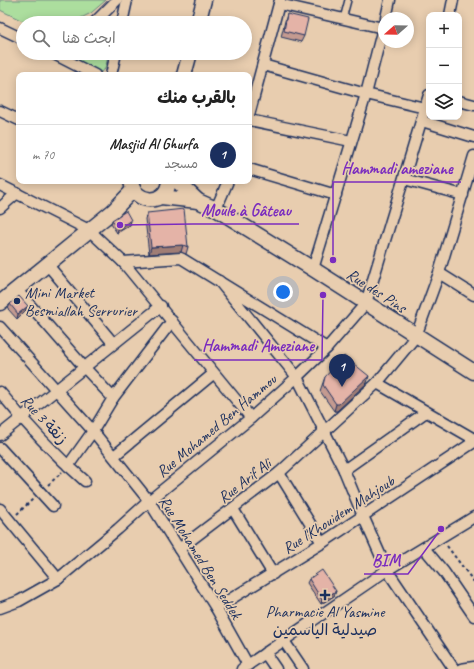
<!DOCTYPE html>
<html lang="ar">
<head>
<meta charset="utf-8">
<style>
  body { margin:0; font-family:Caveat,"Playpen Sans Arabic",sans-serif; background:#f2f2f2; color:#222; direction:rtl }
  .controls { position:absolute; right:12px; top:12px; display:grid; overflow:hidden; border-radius:8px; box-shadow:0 2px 10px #0003 }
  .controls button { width:36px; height:36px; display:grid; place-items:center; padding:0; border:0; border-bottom:1px solid #e0e0e0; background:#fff; color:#222; font:20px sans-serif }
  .compass { position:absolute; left:378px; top:12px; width:36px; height:36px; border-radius:50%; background:#fff; box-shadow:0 2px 10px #0003; rotate:250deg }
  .you { position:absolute; left:283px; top:292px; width:14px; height:14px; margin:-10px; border:3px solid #fff; border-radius:50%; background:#1a73e8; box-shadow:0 0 0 6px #1a73e833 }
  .badge { display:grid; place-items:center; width:26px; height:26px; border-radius:50%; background:#1b2f5e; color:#fff; font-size:13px; font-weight:700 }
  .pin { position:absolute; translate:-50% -33px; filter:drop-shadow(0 1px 2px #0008) }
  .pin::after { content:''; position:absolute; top:21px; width:14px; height:12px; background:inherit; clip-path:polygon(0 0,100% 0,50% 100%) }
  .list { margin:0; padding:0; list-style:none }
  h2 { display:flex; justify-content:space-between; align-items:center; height:52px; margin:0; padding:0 16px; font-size:17px }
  h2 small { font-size:13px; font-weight:400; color:#767676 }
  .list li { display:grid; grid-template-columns:26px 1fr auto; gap:12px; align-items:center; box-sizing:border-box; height:60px; padding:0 16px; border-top:1px solid #e0e0e0 }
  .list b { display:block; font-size:15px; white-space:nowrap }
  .list p { margin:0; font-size:13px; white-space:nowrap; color:#767676 }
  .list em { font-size:13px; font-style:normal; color:#767676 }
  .icon { flex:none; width:22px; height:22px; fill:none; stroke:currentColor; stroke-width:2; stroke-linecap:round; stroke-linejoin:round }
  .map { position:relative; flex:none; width:474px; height:669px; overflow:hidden; direction:ltr }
  .search { position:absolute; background:#fff; box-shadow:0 2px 10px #0003; left:16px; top:16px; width:236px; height:44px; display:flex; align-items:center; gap:10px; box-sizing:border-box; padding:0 14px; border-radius:22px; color:#767676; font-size:15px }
  .panel { position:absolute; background:#fff; box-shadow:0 2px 10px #0003; left:16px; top:72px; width:236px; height:112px; border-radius:8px; direction:rtl }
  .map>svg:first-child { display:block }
</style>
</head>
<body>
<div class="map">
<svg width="474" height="669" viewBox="0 0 474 669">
  <rect width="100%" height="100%" fill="#e8cdaf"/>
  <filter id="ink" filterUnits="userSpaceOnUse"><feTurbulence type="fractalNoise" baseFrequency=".025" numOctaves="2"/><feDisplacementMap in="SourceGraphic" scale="8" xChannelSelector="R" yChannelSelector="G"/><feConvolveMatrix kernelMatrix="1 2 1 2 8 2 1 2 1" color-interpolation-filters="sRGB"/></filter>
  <g filter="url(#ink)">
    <g fill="#acde9e" stroke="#64867e">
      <path d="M0 0H106L91 13 71 23H27L0 10Z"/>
      <path d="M60 53H109L105 69 101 72Z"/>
    </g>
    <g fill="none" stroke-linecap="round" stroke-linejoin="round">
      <defs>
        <path id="lane" d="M343 19 348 0"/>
        <g id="street">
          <path d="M279 4 383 28"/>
          <path d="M450 15 453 0"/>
          <path d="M386 18 390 0"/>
          <path d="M94 23 117 0"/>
          <path d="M122 23 127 0"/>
          <path d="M0 28 23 39"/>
          <path d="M52 53 95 75"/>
          <path d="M263 65 366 94 425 108"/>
          <path d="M111 75 116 53"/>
          <path d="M459 101 474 105"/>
          <path d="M0 111 19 120"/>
          <path d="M249 115 280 0"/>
          <path d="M249 120 351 141"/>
          <path d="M422 121 474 137"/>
          <path d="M249 169 336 195"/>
          <path d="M404 179 463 195"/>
          <path d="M0 185 89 230 123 262 251 418"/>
          <path d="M0 208 17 193"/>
          <path d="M216 209 228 181"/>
          <path d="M123 262 181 258 327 348"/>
          <path d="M47 264 113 343"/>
          <path d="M313 269 366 94 384 24"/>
          <path d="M439 273 474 295"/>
          <path d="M219 281 297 377 344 470 363 516 387 570 454 669"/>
          <path d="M16 289 84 367 113 398"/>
          <path d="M0 327 93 431 149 501 216 608 248 665"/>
          <path d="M377 383 474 439"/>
          <path d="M0 392C26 424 54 454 85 481"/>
          <path d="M0 435 161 306"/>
          <path d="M0 448 53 506"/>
          <path d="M114 456 213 374"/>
          <path d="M68 466 93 431 113 398 172 321"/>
          <path d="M344 470 426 412"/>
          <path d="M279 473 322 543"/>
          <path d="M0 509 58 579"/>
          <path d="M233 509 273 574"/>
          <path d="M424 548 444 572 474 616"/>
          <path d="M179 549 279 473 377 383 416 336 439 273 474 156"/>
          <path d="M0 608 19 601 58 579 118 529 149 501 251 418 297 377 327 348 366 303 429 95"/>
          <path d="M216 608 322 543 474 442"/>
          <path d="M284 641 303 669"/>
          <path d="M265 653 276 669"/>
          <path d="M242 669 387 570 474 517"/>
          <path d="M461 669 474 667"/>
        </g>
        <g id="secondary">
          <path d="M198 23 204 0"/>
          <path d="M184 75 190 53"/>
          <path d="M131 181C134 205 167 206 169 181"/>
          <path d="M177 181 198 201 216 209 313 269 474 372"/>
          <path d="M161 197 198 201"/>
          <path d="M0 303 113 211 133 190"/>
        </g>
      </defs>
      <use href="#lane" stroke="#1b2f5e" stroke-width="8"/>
      <use href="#street" stroke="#1b2f5e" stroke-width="13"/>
      <use href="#secondary" stroke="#1b2f5e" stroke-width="17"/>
      <g stroke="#1b2f5e" stroke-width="2" stroke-dasharray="3 3" stroke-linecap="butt">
        <path d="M48 485 62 472"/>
        <path d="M17 514 33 499"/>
        <path d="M447 546 474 582"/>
      </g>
      <use href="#lane" stroke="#e8cdaf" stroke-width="5"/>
      <use href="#street" stroke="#e8cdaf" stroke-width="10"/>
      <use href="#secondary" stroke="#e8cdaf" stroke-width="14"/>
    </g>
    <g fill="#c49a90" stroke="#1b2f5e">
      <path d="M287 14 304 36 301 42 281 37 285 21Z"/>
      <path d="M147 213 188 247 186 254 181 252 149 254 145 219Z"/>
      <path d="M112 220H131L130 225 117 233 111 224Z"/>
      <path d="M10 304 26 310 17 319 8 309Z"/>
      <path d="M325 377 367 383 337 411H334L320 391Z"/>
      <path d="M309 579 336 591 334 596 321 604 307 583Z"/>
    </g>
    <g fill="#a07d75" stroke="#1b2f5e">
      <path d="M131 220 130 225 117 233 118 229Z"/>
      <path d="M183 245 181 252 149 254 151 247Z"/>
      <path d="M28 306 26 310 17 319 18 314Z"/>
      <path d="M369 376 367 383 337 411H334L336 404Z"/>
      <path d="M336 591 334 596 321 604 322 600Z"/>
    </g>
    <g fill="#e4b3a7" stroke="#1b2f5e">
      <path d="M287 14 308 19 304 36 284 31Z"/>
      <path d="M184 209 188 247 183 245 151 247 147 213Z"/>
      <path d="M126 211 131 220 118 229 112 220Z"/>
      <path d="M19 296 28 306 18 314 10 304Z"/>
      <path d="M344 356 369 376 339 404H336L323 385 325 377Z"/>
      <path d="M322 570 336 591 322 600 309 579Z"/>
    </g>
  </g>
  <g fill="#1b2f5e" stroke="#e8cdaf" stroke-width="1.5">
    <circle cx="17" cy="301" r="4"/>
    <path d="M323 589h4v4h4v4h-4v4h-4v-4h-4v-4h4z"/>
  </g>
  <g text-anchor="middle" stroke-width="3.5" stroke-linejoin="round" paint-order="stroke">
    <g font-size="16" fill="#1b2f5e" stroke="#e8cdaf">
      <text transform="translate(377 290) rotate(33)" y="6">Rue des Pins</text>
      <text transform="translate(45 419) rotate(47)" y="6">Rue 3 زنقة</text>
      <text transform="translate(216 425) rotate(-40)" y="6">Rue Mohamed Ben Hammou</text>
      <text transform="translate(244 480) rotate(-38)" y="6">Rue Arif Ali</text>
      <text transform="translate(338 514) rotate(-33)" y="6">Rue l'Khouidem Mahjoub</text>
      <text transform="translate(201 557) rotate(58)" y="6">Rue Mohamed Ben Seddek</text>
    </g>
    <g font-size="16" fill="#1b2f5e" stroke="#e8cdaf" text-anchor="start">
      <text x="25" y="298">Mini Market<tspan x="25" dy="18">Besmiallah Serrurier</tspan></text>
      <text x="325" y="617" text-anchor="middle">Pharmacie Al Yasmine<tspan x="325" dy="18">صيدلية الياسمين</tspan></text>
    </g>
  </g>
  <path fill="none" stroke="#7b2cbf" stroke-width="1.5" d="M333 260L333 182H461M120 225L193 224H299M323 295L322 360H194M441 529L408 574H364"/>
  <g fill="#7b2cbf" stroke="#e8cdaf" stroke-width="1.5">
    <circle cx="333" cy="260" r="4"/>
    <circle cx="120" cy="225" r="4"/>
    <circle cx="323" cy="295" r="4"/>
    <circle cx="441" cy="529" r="4"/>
  </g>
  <g font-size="17" text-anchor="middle" font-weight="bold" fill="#7b2cbf" stroke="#e8cdaf" stroke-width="3.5" stroke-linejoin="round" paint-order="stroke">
    <text x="397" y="174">Hammadi ameziane</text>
    <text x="246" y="216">Moule à Gâteau</text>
    <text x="258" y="351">Hammadi Ameziane</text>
    <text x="386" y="566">BIM</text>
  </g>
</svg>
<div class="controls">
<button>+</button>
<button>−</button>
<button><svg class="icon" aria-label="layers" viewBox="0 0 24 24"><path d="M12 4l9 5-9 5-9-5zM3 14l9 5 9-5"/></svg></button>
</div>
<svg class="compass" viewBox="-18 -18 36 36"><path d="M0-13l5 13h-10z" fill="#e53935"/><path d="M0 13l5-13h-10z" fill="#767676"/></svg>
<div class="you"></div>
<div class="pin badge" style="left:342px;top:387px">1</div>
<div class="search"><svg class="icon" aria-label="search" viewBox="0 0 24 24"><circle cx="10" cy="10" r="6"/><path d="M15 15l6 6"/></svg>ابحث هنا</div>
<section class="panel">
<h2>بالقرب منك<small></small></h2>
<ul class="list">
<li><span class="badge">1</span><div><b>Masjid Al Ghurfa</b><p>مسجد</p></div><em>70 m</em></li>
</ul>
</section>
</div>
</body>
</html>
